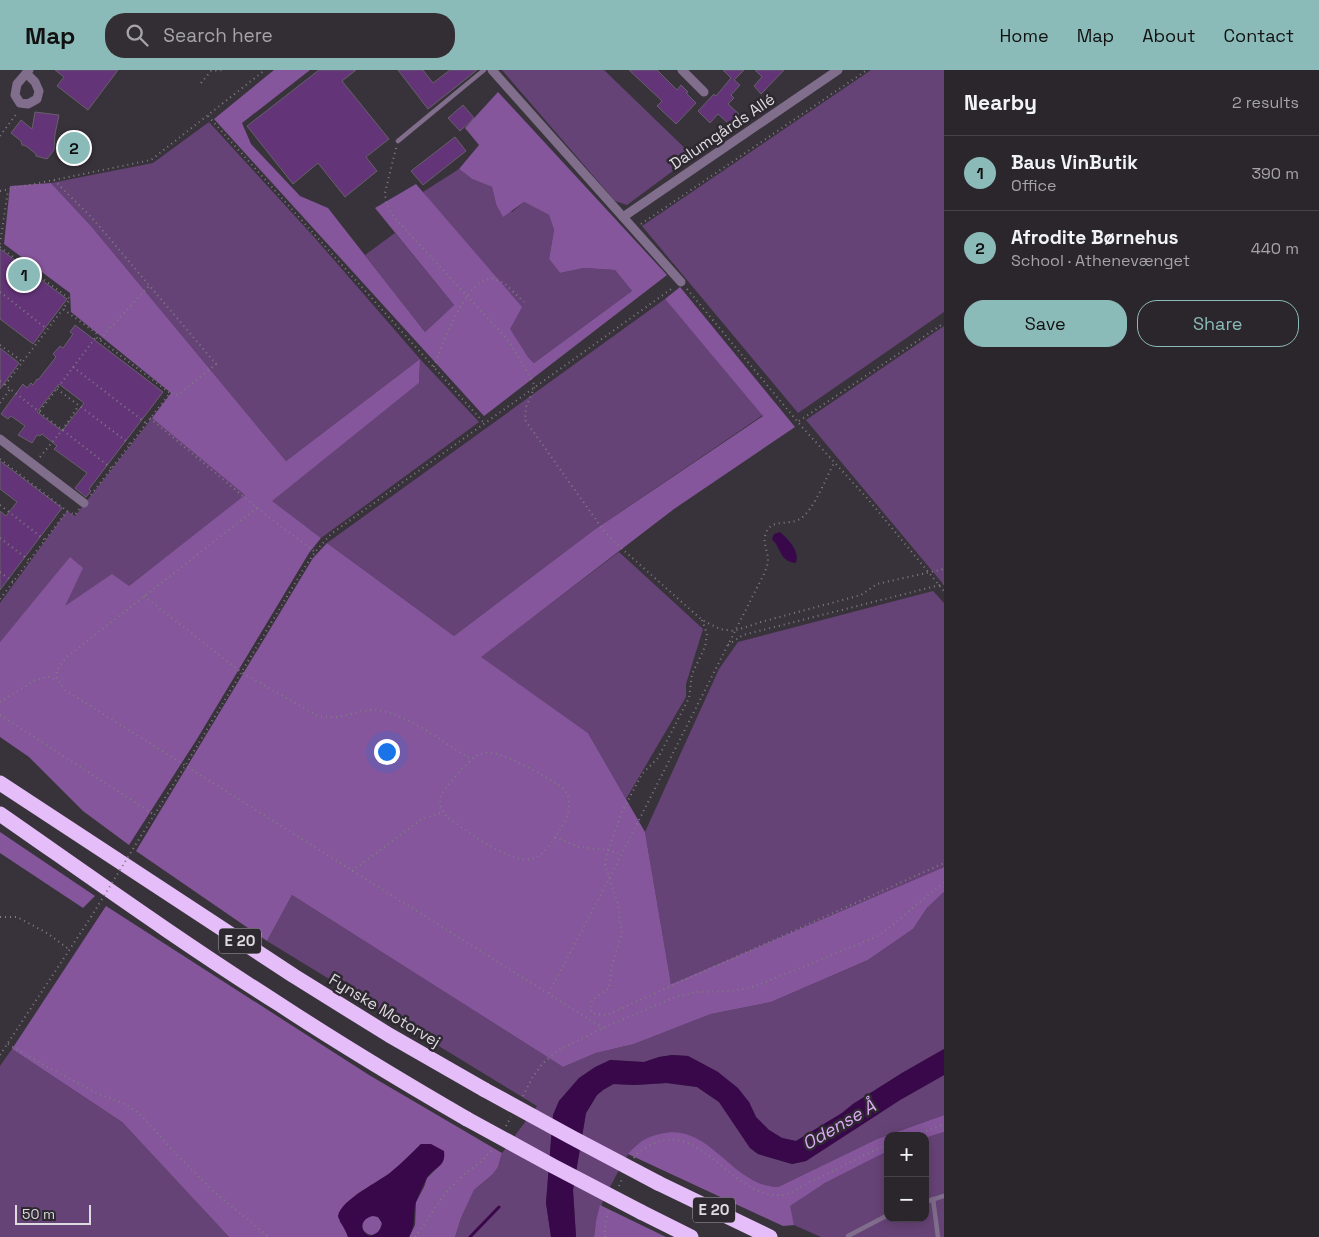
<!DOCTYPE html>
<html lang="en">
<head>
<meta charset="utf-8">
<style>
  body { margin:0; font-family:"Space Grotesk",sans-serif; background:#322e34; color:#f1f3f6 }
  .controls { position:absolute; right:15px; bottom:15px; display:grid; overflow:hidden; border-radius:10px; box-shadow:0 2px 12px #0003 }
  .controls button { width:45px; height:45px; display:grid; place-items:center; padding:0; border:0; border-bottom:1px solid #464348; background:#2a262c; color:#f1f3f6; font:25px sans-serif }
  .scale { position:absolute; left:15px; bottom:12px; width:76px; box-sizing:border-box; padding-left:5px; border:2px solid #dedbe0; border-top:0; font-size:14px; line-height:18px; white-space:nowrap; color:#dedbe0; -webkit-text-stroke:4px #2e2931; paint-order:stroke }
  .you { position:absolute; left:386px; top:681px; width:18px; height:18px; margin:-12px; border:4px solid #fff; border-radius:50%; background:#1a73e8; box-shadow:0 0 0 8px #1a73e833 }
  .badge { display:grid; place-items:center; width:32px; height:32px; border-radius:50%; background:#8bbbb9; color:#111; font-size:16px; font-weight:700 }
  .pin { position:absolute; translate:-50% -50%; border:2px solid #fff; box-shadow:0 1px 5px #0006 }
  .list { margin:0; padding:0; list-style:none }
  h2 { display:flex; justify-content:space-between; align-items:center; height:65px; margin:0; padding:0 20px; font-size:21px }
  h2 small { font-size:16px; font-weight:400; color:#a5a5a9 }
  .list li { display:grid; grid-template-columns:32px 1fr auto; gap:15px; align-items:center; box-sizing:border-box; height:75px; padding:0 20px; border-top:1px solid #464348 }
  .list b { display:block; font-size:19px; white-space:nowrap }
  .list p { margin:0; font-size:16px; white-space:nowrap; color:#a5a5a9 }
  .list em { font-size:16px; font-style:normal; color:#a5a5a9 }
  .actions { display:flex; gap:10px; padding:15px 20px }
  .actions a { flex:1; padding:11px 0; border:1px solid #8bbbb9; border-radius:20px; text-align:center; font-size:18px; color:#8bbbb9 }
  .actions .main { background:#8bbbb9; color:#111 }
  .icon { flex:none; width:28px; height:28px; fill:none; stroke:currentColor; stroke-width:2; stroke-linecap:round; stroke-linejoin:round }
  .map { position:relative; flex:none; width:944px; height:1167px; overflow:hidden }
  header { display:flex; align-items:center; gap:30px; box-sizing:border-box; height:70px; padding:0 25px; background:#8bbbb9; color:#111 }
  header strong { font-size:24px }
  nav { display:flex; gap:28px; margin-inline-start:auto; font-size:18px }
  .search { width:350px; height:45px; background:#322e34; display:flex; align-items:center; gap:12px; box-sizing:border-box; padding:0 18px; border-radius:20px; color:#a5a5a9; font-size:19px }
  main { display:flex }
  aside { flex:1; background:#2a262c }
  .map>svg:first-child { display:block }
</style>
</head>
<body>
<header>
<strong>Map</strong>
<div class="search"><svg class="icon" aria-label="search" viewBox="0 0 24 24"><circle cx="10" cy="10" r="6"/><path d="M15 15l6 6"/></svg>Search here</div>
<nav><a>Home</a><a>Map</a><a>About</a><a>Contact</a></nav>
</header>
<main>
<div class="map">
<svg width="944" height="1167" viewBox="0 0 944 1167">
  <rect width="100%" height="100%" fill="#38333b"/>
  <g fill="#664376">
    <path d="M502 0H604L693 86 627 135 615 131Z"/>
    <path d="M871 0H944V242L798 343 642 156Z"/>
    <path d="M209 52 314 167 420 289 479 352 321 468 271 431 419 313 420 289 286 391 91 156 51 113 153 93Z"/>
    <path d="M459 99 472 109 492 117 496 134 512 142 524 132 549 145 554 160 549 189 560 203 584 198 615 200 632 221 534 293 528 287 509 259 423 122Z"/>
    <path d="M395 163 454 235 425 262 365 185Z"/>
    <path d="M665 229 763 345 594 460 454 566 327 473Z"/>
    <path d="M944 256V515L806 350Z"/>
    <path d="M152 348 246 425 129 516 64 537 70 488 0 572V533L67 441 75 446Z"/>
    <path d="M619 482 703 559 686 614V627L626 729 588 663 480 587Z"/>
    <path d="M933 521 944 533V797L671 914 645 762 719 599 738 572Z"/>
    <path d="M944 822V979L902 1003 853 1034 842 1043 796 1071 782 1068 769 1060 756 1047 749 1032 718 1002 688 986 672 985 659 987 644 992 610 990 579 1008 559 1031 553 1045 546 1133 551 1167H455L461 1148 474 1120 493 1104 498 1097 502 1083 537 1036 267 871 292 825 563 997 596 983 634 974 711 944 771 932 868 890 913 859 927 838Z"/>
    <path d="M12 979 122 1052 229 1167H0V996Z"/>
    <path d="M944 1005V1045L877 1069 778 1117C728 1116 710 1046 654 1067 635 1073 631 1079 621 1096 608 1122 597 1137 594 1167H576L573 1120 586 1043 597 1025 603 1020 614 1014 635 1015 666 1013 697 1017 719 1032 750 1078 758 1084 792 1094 806 1091 900 1030Z"/>
    <path d="M944 1062V1167H821L794 1155 789 1136 825 1113 888 1081V1148H925V1068Z"/>
  </g>
  <g fill="#85569b">
    <path d="M274 0H310L242 53 251 74 300 126 328 138 425 262 454 235 375 138 416 114 522 237 510 259 528 287 534 293 632 221 615 200 584 198 560 203 549 189 554 160 549 145 524 132 503 147 496 134 492 117 472 109 459 99 479 75 465 58 498 22 667 205 484 346 214 49Z"/>
    <path d="M51 113 91 156 286 391 420 289 419 313 272 431 321 468 309 483 197 669 129 775 83 741 29 687 0 667V572L70 487 83 498 65 536 112 504 129 516 245 425 152 348 171 323 71 242 70 223 4 174 10 116Z"/>
    <path d="M680 217 795 357 674 439 481 587 588 663 645 762 671 914 944 797V822L927 838 913 859 868 890 771 932 711 944 634 974 596 983 563 997 292 825 267 871 136 781 313 488 327 473 454 566 594 460 763 346 665 229Z"/>
    <path d="M0 762 95 826 83 838 0 783Z"/>
    <path d="M106 836 369 1005 502 1083 498 1097 493 1104 474 1120 461 1148 455 1167H409L415 1155 416 1132 424 1117 427 1108 438 1097 431 1074H421L392 1102 357 1124 341 1142 340 1152 344 1156 348 1167H229L122 1052 12 979Z"/>
    <path d="M944 1045V1062L925 1068V1066H888V1081L825 1113 790 1136 794 1155 783 1156 628 1084C637 1073 646 1067 660 1064 710 1051 731 1116 778 1117L877 1069Z"/>
    <path d="M600 1135 666 1167H594L596 1151Z"/>
    <circle cx="372" cy="1155" r="10"/>
  </g>
  <g fill="#39084b" fill-rule="evenodd">
    <path d="M780 462C789 470 800 481 796 493 779 491 782 479 772 469L774 464Z"/>
    <path d="M944 979V1005L900 1030 806 1091 792 1094 758 1084 750 1078 719 1032 697 1017 667 1013 635 1015 613 1014 603 1020 597 1025 586 1043 573 1120 576 1167H551L546 1133 553 1045 559 1031 579 1008 595 997 610 990 644 992 659 987 672 985 688 986 718 1002 738 1018 749 1032 756 1047 769 1060 782 1068 796 1071 842 1043 853 1034 902 1003Z"/>
    <path d="M421 1074H431L444 1081C446 1097 436 1096 428 1106 426 1109 415 1133 415 1136 413 1149 416 1154 409 1167H348C347 1162 338 1149 338 1146 341 1129 380 1112 392 1101 402 1093 412 1083 421 1074ZM373 1146 378 1147 382 1153C380 1161 378 1163 370 1166 358 1161 361 1148 373 1146Z"/>
  </g>
  <g fill="none" stroke-linecap="round" stroke-linejoin="round">
    <path stroke="#39084b" stroke-width="3" d="M470 1167 499 1137"/>
  </g>
  <g fill="#633578" stroke="#666069" fill-rule="evenodd">
    <path d="M55 0H118L88 40 57 16 64 7Z"/>
    <path d="M319 0H356L342 11 389 69 366 87 377 101 345 127 318 93 293 114 247 56Z"/>
    <path d="M398 0H423L433 13 450 0H477L428 39Z"/>
    <path d="M629 0H657L677 20 681 15 688 22 686 23 696 33 676 54 657 36 662 31Z"/>
    <path d="M723 0H744L734 10 740 15 731 25 734 28 728 34 739 44 729 54 718 44 710 53 698 41 714 24 716 26 731 8Z"/>
    <path d="M755 0H784L761 24 754 16 762 7Z"/>
    <path d="M463 35 474 48 460 61 448 48Z"/>
    <path d="M35 42 59 45 55 64 54 80 47 89 36 86V84L26 76 22 75 21 71 11 63 21 50 32 59Z"/>
    <path d="M455 67 466 81 423 115 411 101Z"/>
    <path d="M0 179 67 229 33 274 0 249Z"/>
    <path d="M75 255 163 322 89 419 91 421 86 427 75 418 87 403 54 379 57 376 42 364 40 366 37 365 32 373 18 365 25 356 11 346 8 349 1 344 23 314 27 318 31 313 33 315 37 309 38 310 56 287 53 284 60 276 63 278 73 264 70 262ZM59 314 84 333 62 361 37 342Z"/>
    <path d="M0 278 19 293 0 319Z"/>
    <path d="M0 391 62 438 0 520V441L6 446 17 432 0 419Z"/>
  </g>
  <g fill="none" stroke-linecap="round" stroke-linejoin="round">
    <g stroke="#807c82" stroke-width="2" stroke-dasharray="1 4" stroke-linecap="butt">
      <path d="M201 13 211 1 225 0"/>
      <path d="M208 46 484 353"/>
      <path d="M0 66 18 42"/>
      <path d="M396 78 385 123 386 133 393 146 507 269 518 286 535 316 526 337 525 350 604 461 620 477 702 550 720 559 734 561 761 552 861 525 877 514 944 499"/>
      <path d="M54 110 93 149 216 294 178 325 170 323"/>
      <path d="M0 121 151 90 265 0"/>
      <path d="M641 154 867 0"/>
      <path d="M0 174 8 120"/>
      <path d="M0 177 70 229 63 239 96 263V267L170 323 90 426"/>
      <path d="M687 219 802 357 867 428 944 521"/>
      <path d="M0 222 47 259"/>
      <path d="M100 269 149 216"/>
      <path d="M0 275 23 292"/>
      <path d="M73 297 146 353"/>
      <path d="M434 297C442 274 458 234 475 217 480 211 486 210 492 208L504 213 524 232"/>
      <path d="M0 311 111 398"/>
      <path d="M5 315 63 239"/>
      <path d="M57 319 130 374"/>
      <path d="M0 333 10 319"/>
      <path d="M40 341 96 267"/>
      <path d="M150 348 257 438 315 482"/>
      <path d="M799 351 944 253"/>
      <path d="M40 387 63 359 79 335"/>
      <path d="M0 389 67 441 75 445 79 439"/>
      <path d="M0 435 45 470"/>
      <path d="M257 438 68 586C55 600 52 605 65 620L603 958"/>
      <path d="M0 468 30 491"/>
      <path d="M0 502 13 512"/>
      <path d="M144 526 241 602 318 646C341 651 353 640 375 640 403 641 443 672 467 687L472 689C479 684 484 682 493 683 506 685 560 712 566 722 573 734 567 748 561 758 555 768 547 781 537 787 516 800 465 759 447 747 443 741 438 735 441 727 444 717 464 697 472 689"/>
      <path d="M0 529 67 441"/>
      <path d="M702 550 707 564 705 577 692 604 689 628 658 688 642 704 622 742 608 780 605 795 618 834 622 863 612 895 609 918 592 930 590 939 593 944 607 945 944 793"/>
      <path d="M728 575 743 565 944 514"/>
      <path d="M0 632 35 610 49 607 57 610"/>
      <path d="M0 645 153 744"/>
      <path d="M141 766 185 696 303 500 315 482 331 464 674 217"/>
      <path d="M555 767 579 777 608 780 621 784"/>
      <path d="M352 801 422 749 444 742"/>
      <path d="M0 847H17L47 863 70 880"/>
      <path d="M549 923 609 809 765 502C766 498 768 494 768 490 768 481 762 472 766 463 771 448 789 456 800 449 814 440 826 408 834 393"/>
      <path d="M8 974 49 998 99 1024 125 1034 141 1045 174 1082 213 1121 269 1167"/>
      <path d="M0 985 91 847"/>
      <path d="M523 1026 532 1008 543 993 557 981 603 958 675 927 697 922 728 921 751 918 876 867C900 851 920 830 944 813"/>
      <path d="M506 1056 511 1047"/>
      <path d="M912 1066 944 1054"/>
      <path d="M634 1088C637 1082 643 1080 649 1076 698 1046 733 1129 781 1125 789 1125 799 1118 806 1114 829 1103 852 1091 875 1080L888 1075"/>
      <path d="M619 1116 623 1107"/>
      <path d="M415 1167 447 1121 467 1102 482 1091 494 1078"/>
      <path d="M605 1167V1156L609 1139"/>
    </g>
    <g stroke="#816d8c" stroke-width="4.5">
      <path d="M398 71 484 0"/>
      <path d="M933 1129 938 1167"/>
      <path d="M925 1132 944 1126"/>
      <path d="M848 1166 888 1145"/>
    </g>
    <g stroke="#816d8c" stroke-width="9">
      <path d="M492 0 681 212"/>
      <path d="M682 0 704 22"/>
      <path d="M26 3 35 12 39 21 37 29 28 34 20 33 15 25 17 14 29 0"/>
      <path d="M623 147 838 0"/>
      <path d="M0 369 84 433"/>
    </g>
    <g stroke="#e5bdf9" stroke-width="15">
      <path d="M0 713 294 906 389 965 485 1020"/>
      <path d="M0 744C92 808 184 874 279 934 340 974 403 1012 467 1049"/>
      <path d="M658 1113 770 1167"/>
      <path d="M641 1142 691 1167"/>
    </g>
    <path stroke="#807c82" stroke-width="2" stroke-dasharray="1 4" stroke-linecap="butt" d="M91 847 141 766"/>
    <g stroke="#e5bdf9" stroke-width="15">
      <path d="M485 1020 571 1067 658 1113"/>
      <path d="M467 1049 553 1096 641 1142"/>
    </g>
  </g>
  <g text-anchor="middle" stroke-width="5" stroke-linejoin="round" paint-order="stroke">
    <g fill="#2e2931" stroke="#a9a6ac" stroke-width="1">
      <rect x="219" y="858.5" width="42" height="25" rx="4"/>
      <rect x="693" y="1127.5" width="42" height="25" rx="4"/>
    </g>
    <g font-size="15" font-weight="bold" fill="#dedbe0">
      <text x="240" y="876">E 20</text>
      <text x="714" y="1145">E 20</text>
    </g>
    <g font-size="16" fill="#dedbe0" stroke="#2e2931">
      <text transform="translate(722 61) rotate(-34)" y="6">Dalumgårds Allé</text>
      <text transform="translate(385 940) rotate(31)" y="6">Fynske Motorvej</text>
    </g>
    <g font-size="18" font-style="italic" fill="#ddaaf5" stroke="#2e2931">
      <text transform="translate(839 1055) rotate(-30)" y="6">Odense Å</text>
    </g>
  </g>
</svg>
<div class="controls">
<button>+</button>
<button>−</button>
</div>
<div class="scale">50 m</div>
<div class="you"></div>
<div class="pin badge" style="left:24px;top:205px">1</div>
<div class="pin badge" style="left:74px;top:78px">2</div>
</div>
<aside>
<h2>Nearby<small>2 results</small></h2>
<ul class="list">
<li><span class="badge">1</span><div><b>Baus VinButik</b><p>Office</p></div><em>390 m</em></li>
<li><span class="badge">2</span><div><b>Afrodite Børnehus</b><p>School · Athenevænget</p></div><em>440 m</em></li>
</ul>
<div class="actions"><a class="main">Save</a><a>Share</a></div>
</aside>
</main>
</body>
</html>
